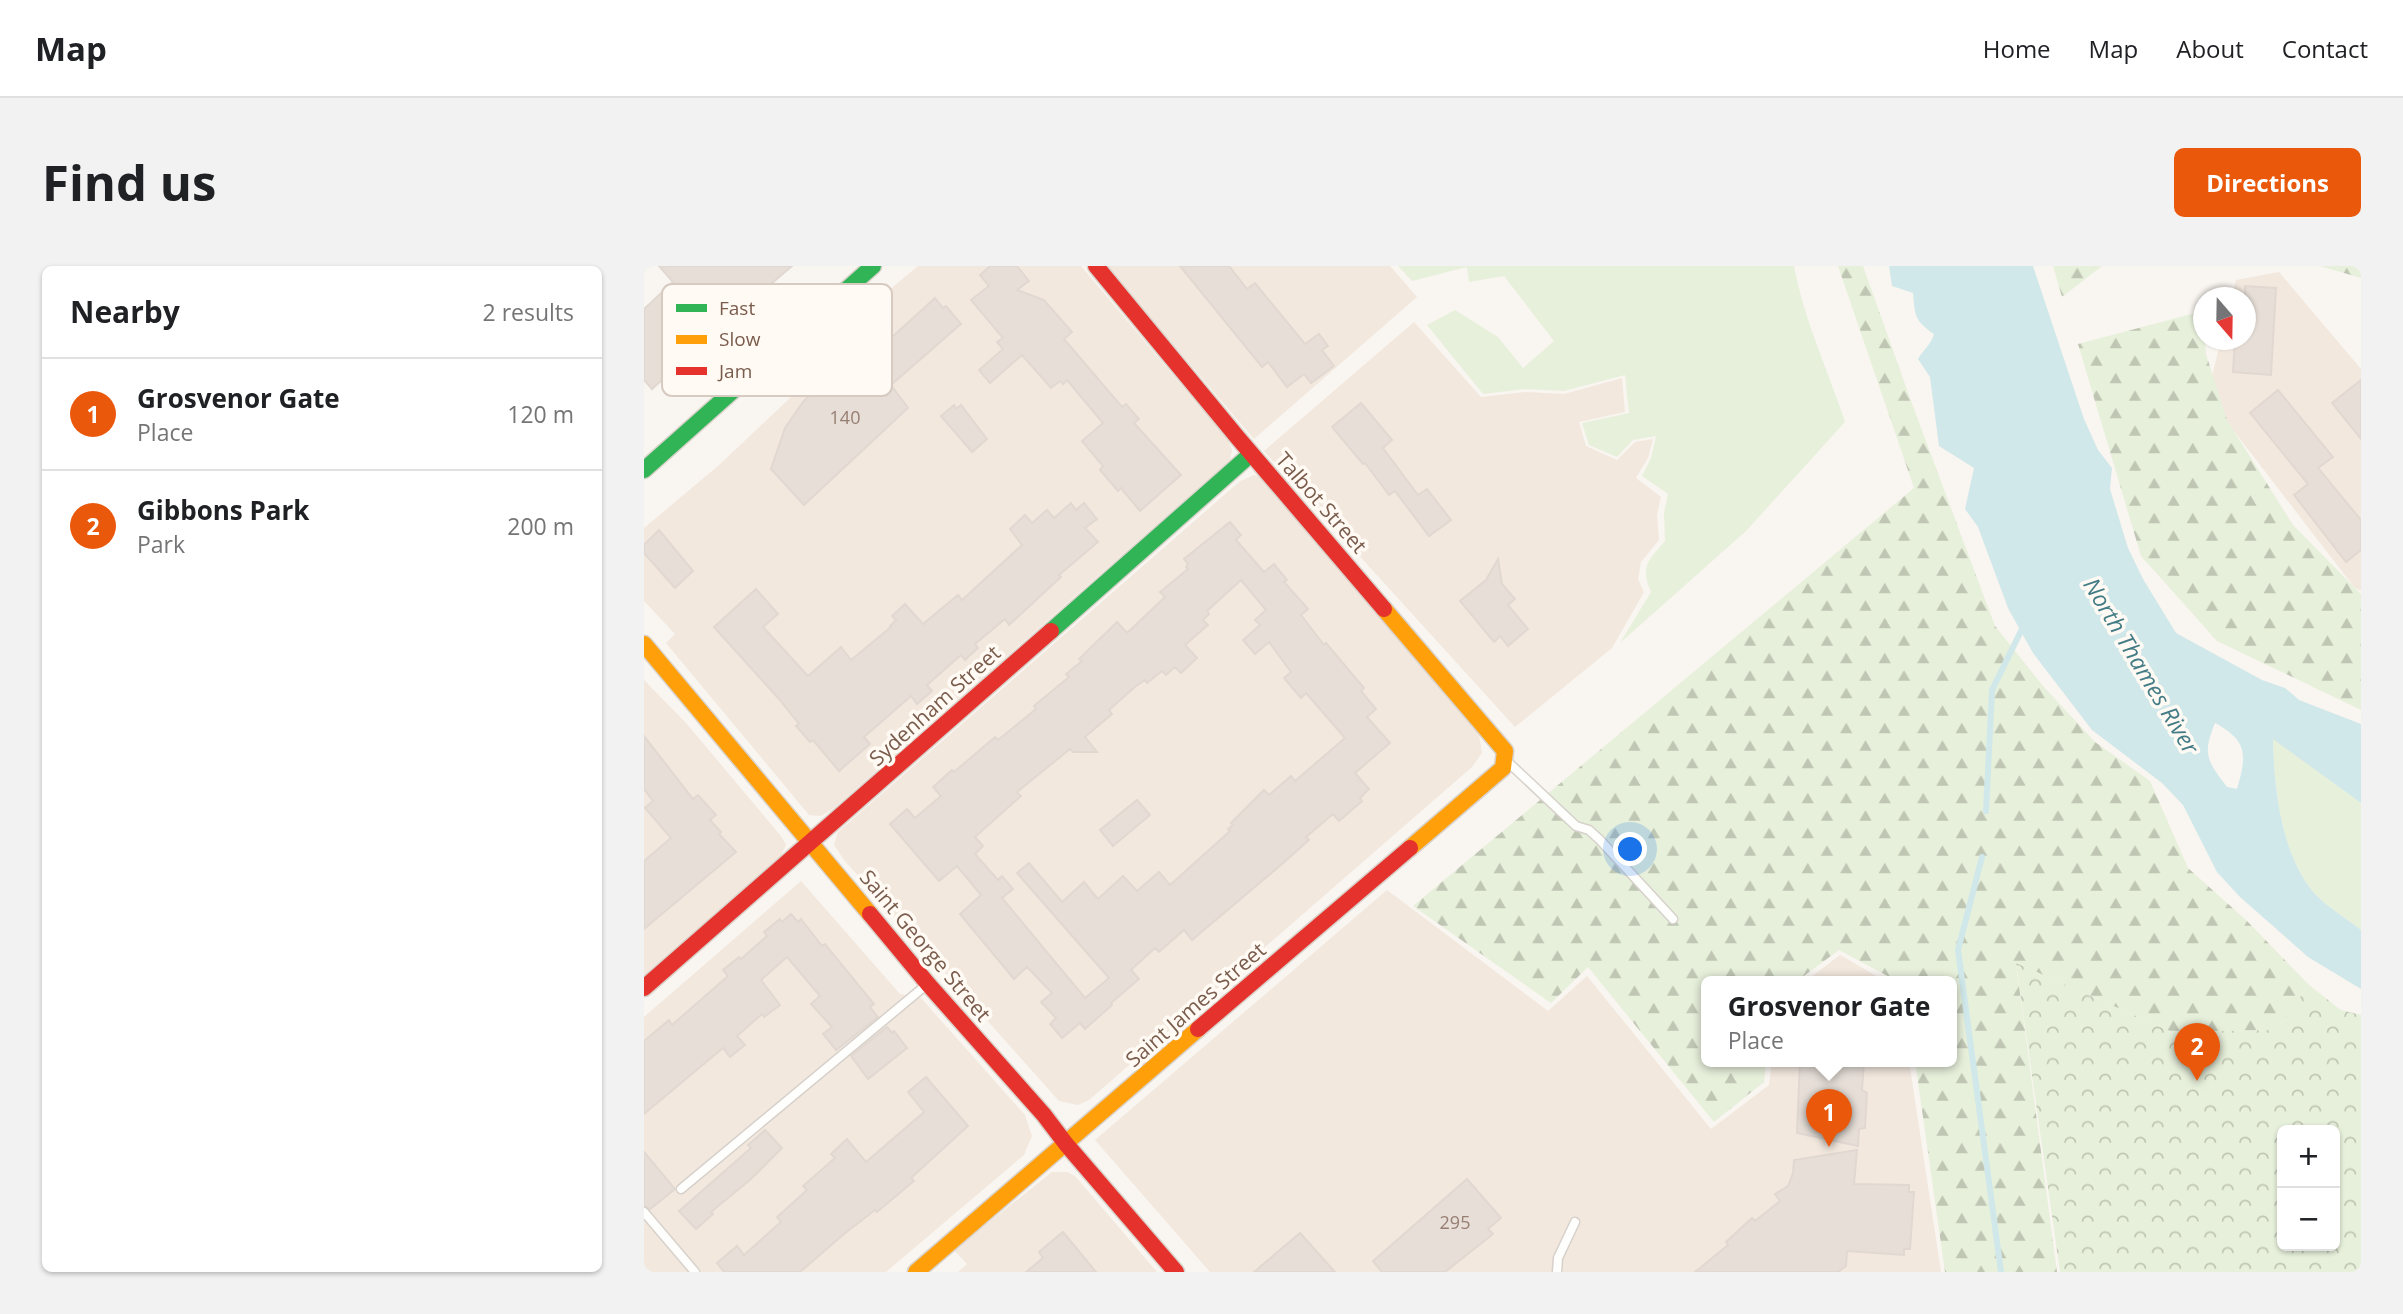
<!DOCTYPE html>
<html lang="en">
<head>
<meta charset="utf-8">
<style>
  body { margin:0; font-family:"Open Sans",sans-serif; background:#f2f2f2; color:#202124 }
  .controls { position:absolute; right:21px; bottom:21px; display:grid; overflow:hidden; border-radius:10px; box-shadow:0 2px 5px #0004 }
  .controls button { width:63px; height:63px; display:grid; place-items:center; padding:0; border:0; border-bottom:2px solid #e0e0e0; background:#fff; color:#202124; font:35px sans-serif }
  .compass { position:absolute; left:1549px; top:21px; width:63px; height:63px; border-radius:50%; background:#fff; box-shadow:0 2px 5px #0004; rotate:160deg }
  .you { position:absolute; left:987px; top:584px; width:24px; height:24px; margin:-18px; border:5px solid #fff; border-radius:50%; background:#1a73e8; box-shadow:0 0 0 10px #1a73e833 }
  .badge { display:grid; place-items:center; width:46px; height:46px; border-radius:50%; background:#ea580c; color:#fff; font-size:23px; font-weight:700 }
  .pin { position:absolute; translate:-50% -58px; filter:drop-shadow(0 2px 4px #0008) }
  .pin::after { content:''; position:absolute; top:37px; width:24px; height:21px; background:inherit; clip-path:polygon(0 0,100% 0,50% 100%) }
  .popup { position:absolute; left:1057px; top:710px; width:256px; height:91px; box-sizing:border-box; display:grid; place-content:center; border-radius:10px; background:#fff; filter:drop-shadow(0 2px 5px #0005); font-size:23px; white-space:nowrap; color:#757577 }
  .popup b { font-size:26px; color:#202124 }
  .popup::after { content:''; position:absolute; left:50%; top:100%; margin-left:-14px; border:14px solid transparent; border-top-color:#fff }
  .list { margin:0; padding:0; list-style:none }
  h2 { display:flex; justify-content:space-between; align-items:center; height:91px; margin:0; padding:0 28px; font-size:30px }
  h2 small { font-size:23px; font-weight:400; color:#757577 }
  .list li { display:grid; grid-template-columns:46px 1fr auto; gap:21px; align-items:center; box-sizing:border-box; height:112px; padding:0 28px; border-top:2px solid #e0e0e0 }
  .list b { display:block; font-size:26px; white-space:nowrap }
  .list p { margin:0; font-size:23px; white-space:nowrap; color:#757577 }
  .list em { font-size:23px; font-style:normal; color:#757577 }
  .map { position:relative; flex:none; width:1717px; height:1006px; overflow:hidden; border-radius:10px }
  header { display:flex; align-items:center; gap:42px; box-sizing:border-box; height:98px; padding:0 35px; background:#fff; border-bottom:2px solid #e0e0e0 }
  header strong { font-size:33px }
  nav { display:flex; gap:38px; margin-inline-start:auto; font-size:24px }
  .intro { display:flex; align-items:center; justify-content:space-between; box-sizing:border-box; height:168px; padding:0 42px }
  h1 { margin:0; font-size:49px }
  .button { padding:18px 32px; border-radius:10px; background:#ea580c; color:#fff; font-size:24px; font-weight:700 }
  main { display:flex; gap:42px; padding:0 42px }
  aside { flex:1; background:#fff; border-radius:10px; box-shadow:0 2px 5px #0004 }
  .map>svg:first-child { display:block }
</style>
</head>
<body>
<header>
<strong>Map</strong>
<nav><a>Home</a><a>Map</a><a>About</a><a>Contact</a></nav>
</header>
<div class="intro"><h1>Find us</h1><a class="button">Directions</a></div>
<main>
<aside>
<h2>Nearby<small>2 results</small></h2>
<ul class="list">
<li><span class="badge">1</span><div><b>Grosvenor Gate</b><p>Place</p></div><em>120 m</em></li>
<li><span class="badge">2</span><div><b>Gibbons Park</b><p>Park</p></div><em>200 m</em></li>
</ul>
</aside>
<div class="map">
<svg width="1717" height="1006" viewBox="0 0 1717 1006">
  <defs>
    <pattern id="forest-firs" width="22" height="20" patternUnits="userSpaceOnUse" patternTransform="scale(1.75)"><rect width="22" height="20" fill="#e7f0db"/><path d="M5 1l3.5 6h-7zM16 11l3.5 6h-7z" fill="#c0c6b4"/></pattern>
    <pattern id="park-crowns" width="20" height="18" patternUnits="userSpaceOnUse" patternTransform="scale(1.75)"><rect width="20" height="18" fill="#e7f0db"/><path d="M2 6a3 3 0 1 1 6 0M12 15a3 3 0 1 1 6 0" fill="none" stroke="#c0c6b4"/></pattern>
  </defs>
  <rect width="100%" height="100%" fill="#f9f5f0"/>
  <g fill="#f2e8de">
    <path d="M274 0H437L584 174 588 184 586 194 190 542 177 550 165 549 22 377 31 368 0 335V262L74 200 218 64 208 55Z"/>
    <path d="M462 0H746L773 31 610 173Z"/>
    <path d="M1635 6 1717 103V325L1710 321 1563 130 1577 74H1602V32L1588 31 1592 14Z"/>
    <path d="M770 56 837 131 881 126 920 128 978 112 981 146 935 156 942 180 973 194 991 176 1009 173 1004 192 992 212 1017 231 1013 249 1015 274 997 296 994 313 1000 326 968 382 871 461 620 185Z"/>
    <path d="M610 209 618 211 835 469 838 487 828 501 445 834 434 839 415 835 200 594 190 579 194 566 595 216Z"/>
    <path d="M0 414 42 457 137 570 142 579 137 589 0 709Z"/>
    <path d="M157 615 256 728 277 732 381 849 388 870 380 889 242 1006H0V751Z"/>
    <path d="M743 624 904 745 943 710 1067 863 1125 819 1128 795H1265L1297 1006H566L451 874Z"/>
    <path d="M1196 689 1241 715H1162Z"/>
    <path d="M408 906H423L431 910 513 1006H314L323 998 310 984Z"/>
  </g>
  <g fill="#e7f0db">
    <path d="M754 0H1150C1160 54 1184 104 1201 156L1102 265 976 377 1007 326C996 300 1004 295 1021 275L1020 247 1024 228 998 210 1007 192 1012 170 989 174 973 191 945 179 938 157 985 147 981 109 920 125 881 123 839 128 783 59 811 44 854 71 879 102 910 75 860 10 825 16 823 1 768 15Z"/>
    <path d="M1629 472 1717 537V664C1702 652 1683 641 1670 627 1636 588 1630 521 1629 472Z"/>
  </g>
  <g fill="url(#forest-firs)">
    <path d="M1194 0H1219L1267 135 1351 360 1399 420 1451 476 1506 515 1544 602 1603 655 1665 719 1632 764 1528 766 1372 697 1413 1006H1301L1271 795H1308V715H1253L1195 684 1153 715H1062V795H1122L1120 816 1070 856 944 701 907 737 769 640 1270 222Z"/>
    <path d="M1409 0H1458L1418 31Z"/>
    <path d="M1676 0H1717V12Z"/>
    <path d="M1559 45 1562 88 1583 154 1649 259 1717 328V444L1573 375 1497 290 1434 78Z"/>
  </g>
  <path fill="url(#park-crowns)" fill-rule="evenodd" d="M1372 697 1528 766 1632 764 1665 719 1697 744 1717 749V1006H1416ZM1638 864H1691V980H1638Z"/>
  <path fill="#d0e8ea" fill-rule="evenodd" d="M1245 0H1389L1440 153 1454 184 1468 202 1466 223 1484 282 1499 313 1532 367 1618 414 1641 422 1655 434 1717 458V537L1629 473C1630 522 1637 589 1670 627 1683 641 1702 652 1717 664V723L1664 691 1596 631 1573 606 1539 539 1518 517 1448 464 1389 387 1375 362 1364 342 1334 261 1321 243 1330 202 1295 180 1286 111 1274 93C1279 84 1287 79 1290 68 1271 55 1271 50 1269 27L1248 20ZM1571 457C1604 475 1603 489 1593 523L1583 521C1563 494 1558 489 1571 457Z"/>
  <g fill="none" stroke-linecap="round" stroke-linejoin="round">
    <g stroke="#d0e8ea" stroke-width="6">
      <path d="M1342 545 1348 424 1377 365"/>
      <path d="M1338 591 1314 684 1357 1006"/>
    </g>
  </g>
  <g fill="#e6ded7" stroke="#e2d8d2" stroke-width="2" fill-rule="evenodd">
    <path d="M15 0H148L121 23 117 18 58 72 61 75 8 123 0 114V43L29 16Z"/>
    <path d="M346 0H373L385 15 373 24 400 34 428 66 420 73 478 141 482 138 495 153 490 157 537 209 496 245 477 222 474 225 456 204 459 200 438 175 459 157 423 114 419 118 416 115 407 122 378 89 346 117 335 104 359 83 353 76 359 72 327 34 345 20 336 9Z"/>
    <path d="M536 0H585L603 23 611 17 661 78 675 68 684 80 678 84 690 100 667 117 660 108 643 121 624 96 618 101Z"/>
    <path d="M1601 20 1632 22 1627 109 1589 106 1591 74H1601Z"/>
    <path d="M291 32 299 42 302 40 317 58 247 119 264 142 160 239 127 203 141 162 159 136 180 114 220 83 226 91Z"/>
    <path d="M1717 114V173L1688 137Z"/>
    <path d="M1634 124 1689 191 1674 202 1717 254V284L1702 296 1650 229 1664 218 1606 147Z"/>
    <path d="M717 137 748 174 739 182 774 229 783 223 807 254 785 270 751 225 745 229 721 197 719 198 688 161Z"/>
    <path d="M310 139 312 143 317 139 343 173 328 186 297 150Z"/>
    <path d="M427 237 432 244 440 237 453 253 441 262 454 276 415 309 417 311 365 359 361 353 331 378 334 382 321 394 317 389 283 419 288 425 273 438 267 430 220 471 226 478 195 505 169 474 166 476 152 460 155 458 135 433 70 361 112 323 134 348 119 361 164 410 197 381 207 394 247 361 246 360 252 354 248 350 261 338 279 358 314 329 318 334 378 279 366 263 381 249 388 257 403 244 410 252Z"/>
    <path d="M586 256 597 269 592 274 620 306 630 298 643 314 640 316 664 343 657 349 680 379 682 377 720 422 717 425 732 443 723 451 746 477 711 507 725 523 716 532 718 535 695 555 689 548 662 571 665 574 638 598 548 674 540 664 515 686 511 682 487 704 495 713 467 737 468 739 441 763 436 757 418 772 406 758 412 752 397 736 408 727 383 701 370 713 316 648 337 629 313 600 295 615 246 558 263 543 271 552 297 530 289 521 308 504 310 506 351 471 354 474 392 443 390 440 425 411 422 408 438 395 435 393 473 356 483 367 521 331 516 326 544 303 542 301 544 298 540 293ZM597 314 622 344 611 354 616 359 599 374 611 388 625 376 647 406 640 412 657 432 662 427 701 472 651 515 647 510 625 529 620 524 587 557 589 559 584 563 586 565 526 619 515 606 493 625 479 610 454 633 440 616 418 636 385 597 373 607 465 712 441 732 358 632 369 623 358 610 354 614 331 588 339 580 331 571 377 530 373 526 426 483 429 486H453L441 471 468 448 465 444 492 420 501 414 503 417 518 405 522 409 531 401 537 407 553 392 541 379 564 359 559 354 565 348 563 345Z"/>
    <path d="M15 264 49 305 31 322 0 287V279Z"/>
    <path d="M854 293 858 318 871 333 864 339 884 363 864 380 856 370 850 376 816 335 842 314Z"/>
    <path d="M0 470 49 533 54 529 72 549 66 554 77 566 75 568 92 586 0 663V595L27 572 1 542 9 535 0 523Z"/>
    <path d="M493 534 506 549 469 580 456 564Z"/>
    <path d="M147 648 154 656 157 653 178 680 181 678 230 738 226 741 234 751 192 784 179 768 188 761 167 738 176 730 143 691 117 714 136 739 120 751 118 748 93 770 101 779 86 791 79 782 0 848V775L25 754 28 759 84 710 79 704 95 691 97 693 123 670 120 666 136 653 138 656Z"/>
    <path d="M243 761 248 767 250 765 263 782 224 813 207 790Z"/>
    <path d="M1156 795H1220L1218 824 1223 827 1221 862 1215 863 1214 880 1153 867Z"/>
    <path d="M282 811 324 860 267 912 270 915 233 946 231 944 200 968 156 1006H80L73 997 93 980 100 989 137 956 133 951 163 924 159 920 191 892 187 888 203 873 222 896 280 846 264 826Z"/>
    <path d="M121 864 138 882 107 913 67 946 69 948 52 963 35 945 107 882 104 879Z"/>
    <path d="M1213 884 1210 918 1265 919V926H1270L1266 983H1260V989L1203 985 1202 1000 1194 1006H1051L1084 979 1082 976 1108 952 1111 955 1136 935 1131 928 1144 920 1149 907 1150 894Z"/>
    <path d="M0 886 31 923 6 943 0 940Z"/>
    <path d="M823 913 857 952 844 963 849 968 801 1006H738L729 995Z"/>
    <path d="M419 966 452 1006H382L399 992 395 986Z"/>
    <path d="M656 967 691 1006H610Z"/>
  </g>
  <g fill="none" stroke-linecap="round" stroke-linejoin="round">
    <defs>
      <g id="lane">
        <path d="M865 497 932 560 945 564 956 574 1029 653"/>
        <path d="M37 923 281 720"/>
        <path d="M0 946 51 1006"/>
        <path d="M913 1006 914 992 931 956"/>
      </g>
      <g id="fast">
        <path d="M0 204 229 0"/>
        <path d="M407 365 607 188"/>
      </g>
      <g id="slow">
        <path d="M740 343 861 485 859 502 766 582"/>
        <path d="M0 378 226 648"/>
        <path d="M272 1006 554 763"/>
      </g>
      <g id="jam">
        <path d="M452 0 594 172 740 343"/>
        <path d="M226 648 284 718 400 849 422 878 532 1006"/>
        <path d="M0 722 407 365"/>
        <path d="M554 763 766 582"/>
      </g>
    </defs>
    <use href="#lane" stroke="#d7d1cb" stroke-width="11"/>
    <use href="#fast" stroke="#d9d2cb" stroke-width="19"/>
    <use href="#slow" stroke="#d9d2cb" stroke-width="19"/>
    <use href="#jam" stroke="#d9d2cb" stroke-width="19"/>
    <use href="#lane" stroke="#fefefd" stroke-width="8"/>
    <use href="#fast" stroke="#30b455" stroke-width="16"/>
    <use href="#slow" stroke="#ff9f0a" stroke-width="16"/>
    <use href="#jam" stroke="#e5322d" stroke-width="16"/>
  </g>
  <g text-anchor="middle" stroke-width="7" stroke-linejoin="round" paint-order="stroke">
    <g font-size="18" fill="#977e72">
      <text x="201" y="158">140</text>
      <text x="811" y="963">295</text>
    </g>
    <g font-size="21" fill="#7a5c4d" stroke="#fffaf3">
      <text transform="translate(677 237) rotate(49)" y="7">Talbot Street</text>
      <text transform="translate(291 440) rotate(-42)" y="7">Sydenham Street</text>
      <text transform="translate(281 680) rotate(50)" y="7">Saint George Street</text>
      <text transform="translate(552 739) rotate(-41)" y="7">Saint James Street</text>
    </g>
    <g font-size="23" font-style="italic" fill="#437c86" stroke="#fffaf3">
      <text transform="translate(1497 400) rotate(59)" y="8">North Thames River</text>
    </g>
  </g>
  <rect x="18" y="18" width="230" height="112" rx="10" fill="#fffaf3" stroke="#d7cbc1" stroke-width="2"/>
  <rect x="32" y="38" width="31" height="8" fill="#30b455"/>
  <rect x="32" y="69" width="31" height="9" fill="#ff9f0a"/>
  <rect x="32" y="101" width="31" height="8" fill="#e5322d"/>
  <g font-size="19" fill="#7a5c4d">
    <text x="75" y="49">Fast</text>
    <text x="75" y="80">Slow</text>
    <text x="75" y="112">Jam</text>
  </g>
</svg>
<div class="controls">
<button>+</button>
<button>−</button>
</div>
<svg class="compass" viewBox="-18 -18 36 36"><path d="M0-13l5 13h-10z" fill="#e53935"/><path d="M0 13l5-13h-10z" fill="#757577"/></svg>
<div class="you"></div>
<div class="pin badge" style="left:1185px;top:881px">1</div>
<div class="popup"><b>Grosvenor Gate</b>Place</div>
<div class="pin badge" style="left:1553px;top:815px">2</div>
</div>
</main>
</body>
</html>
